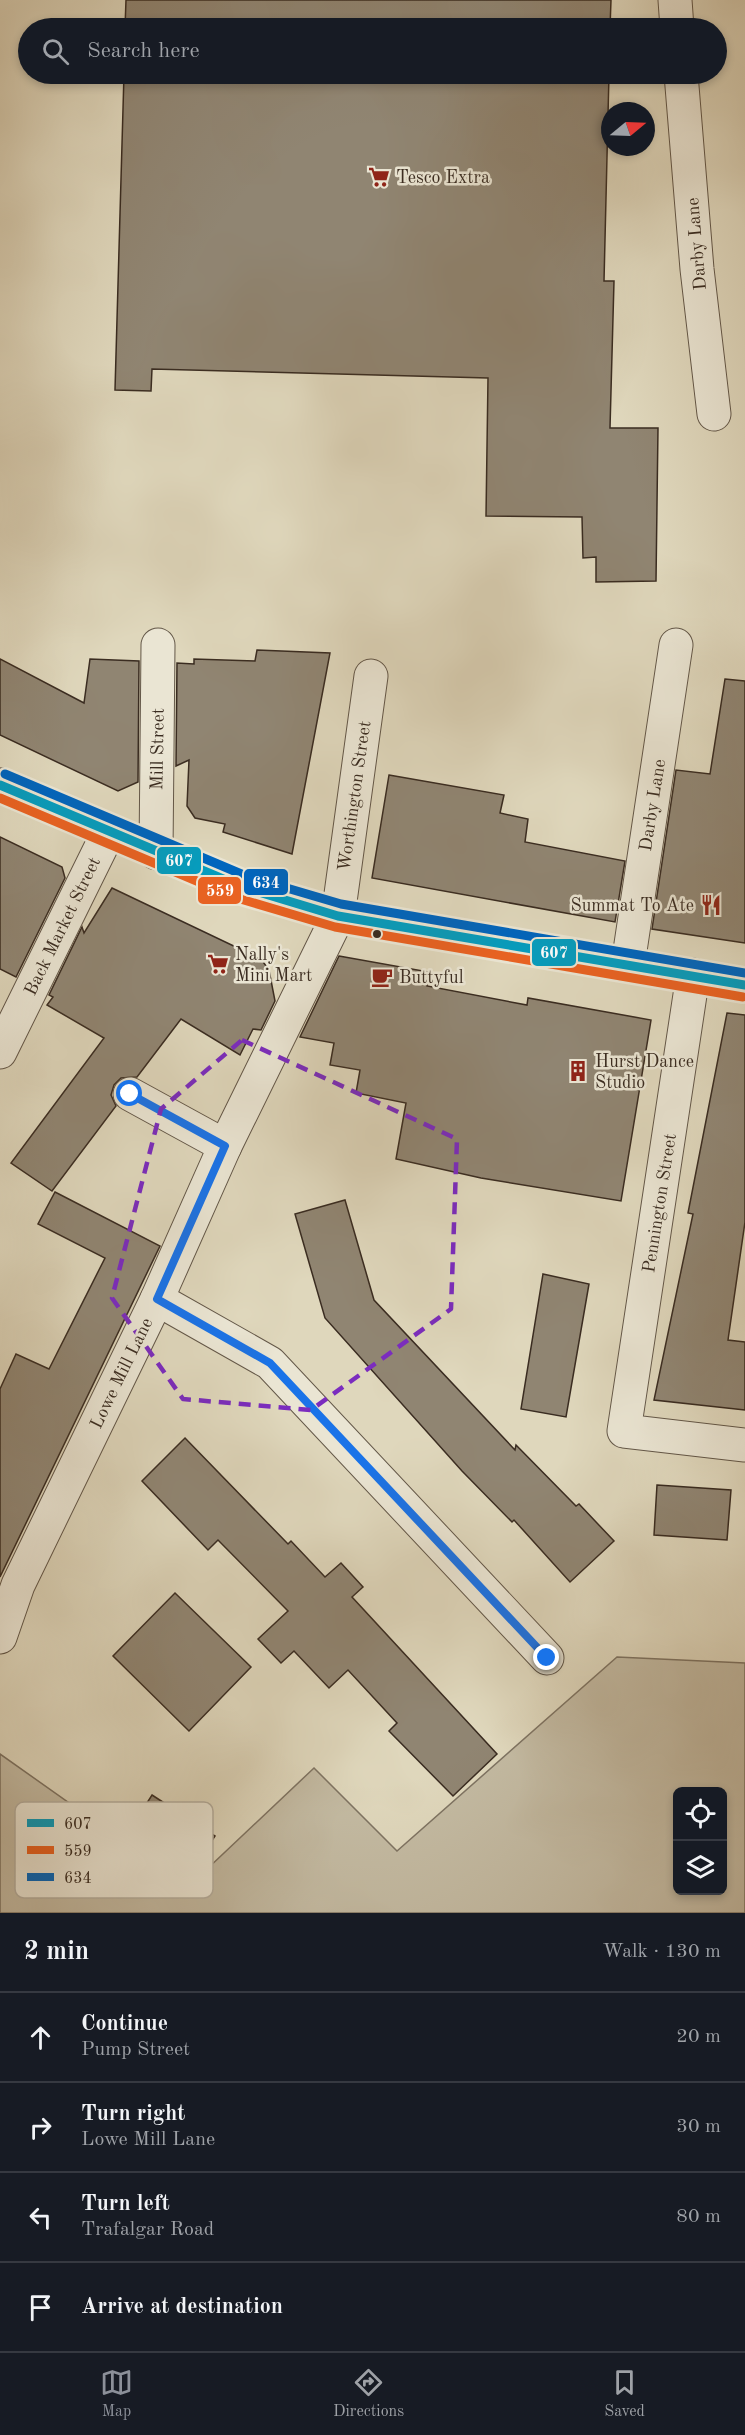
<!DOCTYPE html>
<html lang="en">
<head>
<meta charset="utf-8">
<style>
  body { margin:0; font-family:"Old Standard TT",serif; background:#242831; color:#f1f3f6 }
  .controls { position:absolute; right:18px; bottom:18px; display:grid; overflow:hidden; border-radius:9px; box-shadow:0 3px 9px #0003 }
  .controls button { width:54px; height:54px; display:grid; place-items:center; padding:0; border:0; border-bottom:2px solid #363941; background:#171b24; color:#f1f3f6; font:30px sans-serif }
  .compass { position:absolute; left:601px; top:102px; width:54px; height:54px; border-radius:50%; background:#171b24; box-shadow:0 3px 9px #0003; rotate:71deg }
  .stop { position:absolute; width:18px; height:18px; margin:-14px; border:4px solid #1a73e8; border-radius:50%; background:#fff }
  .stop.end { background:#1a73e8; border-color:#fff; box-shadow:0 2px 6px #0008 }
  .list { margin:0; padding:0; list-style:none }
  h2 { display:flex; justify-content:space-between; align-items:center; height:78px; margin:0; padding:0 24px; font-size:26px }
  h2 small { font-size:20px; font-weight:400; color:#9ea1a6 }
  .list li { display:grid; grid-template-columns:39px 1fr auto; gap:18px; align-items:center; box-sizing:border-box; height:90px; padding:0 24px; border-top:2px solid #363941 }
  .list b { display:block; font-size:22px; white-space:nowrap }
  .list p { margin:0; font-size:20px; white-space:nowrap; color:#9ea1a6 }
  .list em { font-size:20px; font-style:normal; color:#9ea1a6 }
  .icon { flex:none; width:33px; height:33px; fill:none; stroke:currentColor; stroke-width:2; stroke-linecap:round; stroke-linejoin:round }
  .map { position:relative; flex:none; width:745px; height:1913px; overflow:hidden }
  .search { position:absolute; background:#171b24; box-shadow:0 3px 9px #0003; left:18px; right:18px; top:18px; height:66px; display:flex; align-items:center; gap:15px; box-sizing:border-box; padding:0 21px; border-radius:33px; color:#9ea1a6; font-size:22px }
  .sheet { height:438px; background:#171b24 }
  nav { display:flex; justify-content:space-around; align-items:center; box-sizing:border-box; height:84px; border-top:2px solid #363941; background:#171b24; font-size:16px; color:#9ea1a6 }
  nav a { display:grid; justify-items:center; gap:3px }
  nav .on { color:#8c9099 }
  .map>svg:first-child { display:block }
</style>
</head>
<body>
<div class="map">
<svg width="745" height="1913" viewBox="0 0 745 1913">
  <rect width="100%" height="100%" fill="#dfd7bc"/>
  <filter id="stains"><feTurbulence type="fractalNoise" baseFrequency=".00333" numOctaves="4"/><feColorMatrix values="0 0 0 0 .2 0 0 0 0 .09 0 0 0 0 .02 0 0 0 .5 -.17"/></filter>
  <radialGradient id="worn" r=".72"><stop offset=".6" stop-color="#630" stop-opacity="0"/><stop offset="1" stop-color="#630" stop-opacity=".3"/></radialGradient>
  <path fill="#c3baa2" stroke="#7e7362" stroke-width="1.5" fill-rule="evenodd" d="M617 1657 745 1663V1913H0V1754L188 1887 314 1768 397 1851ZM678 1792H722V1890H678Z"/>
  <g fill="#908572" stroke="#3a2c21" stroke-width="1.5">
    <path d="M126 0H611L610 28H125Z"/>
    <path d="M124 74H609L604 281H614L610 428H658L656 581 596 582V557L583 558 582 517 486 516 488 378 152 369 151 391 115 390Z"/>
    <path d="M257 650 330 653 292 854 223 832 225 824 195 818 187 806 189 760 176 766 177 663 194 664V659L255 661Z"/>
    <path d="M0 659 84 703 90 659 139 661 138 782 118 791 0 735Z"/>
    <path d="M725 679 745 681V943L652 929 676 770 710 774Z"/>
    <path d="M389 775 504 795 500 813 528 819 525 842 625 861 615 922 372 878Z"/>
    <path d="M0 837 62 867 65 878 16 977 0 969Z"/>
    <path d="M112 888 261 959 269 970 275 1001 261 1030 253 1029 240 1055 181 1019 137 1077 121 1078 114 1085 111 1095 116 1106 52 1191 11 1163 104 1038 47 1005 53 997 49 995 82 927 84 933Z"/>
    <path d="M339 956 429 972 427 986 527 1005 528 998 651 1020 621 1201 481 1178 396 1159 406 1103 356 1093 360 1070 330 1065 334 1043 300 1037Z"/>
    <path d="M727 1013 745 1015V1222L728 1340 745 1342V1410L654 1400 693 1214 688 1213Z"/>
    <path d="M55 1192 160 1246 0 1577V1389L16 1354 49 1369 105 1258 38 1224Z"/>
    <path d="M345 1200 374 1300 515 1450 516 1445 576 1506 579 1504 614 1541 570 1582 514 1520 512 1522 462 1471 325 1318 295 1214Z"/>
    <path d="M543 1274 589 1284 566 1417 521 1409Z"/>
    <path d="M185 1438 288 1544 291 1541 325 1577 341 1563 363 1587 352 1597 497 1754 453 1796 389 1731 397 1723 348 1670 329 1688 294 1651 281 1663 258 1639 288 1611 218 1540 208 1550 142 1481Z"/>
    <path d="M657 1485 731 1490 727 1540 654 1535Z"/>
    <path d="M175 1593 251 1667 189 1731 113 1656Z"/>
    <path d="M152 1795 215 1836 190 1875 127 1834Z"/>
  </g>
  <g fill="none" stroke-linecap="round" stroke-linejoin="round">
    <defs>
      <g id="minor">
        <path d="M675 0 677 28"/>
        <path d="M681 74 697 269 714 414"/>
        <path d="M156 853 158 645"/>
        <path d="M628 964 676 645"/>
        <path d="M693 975 624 1431 745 1445"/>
        <path d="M0 1052 108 833"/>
        <path d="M130 1094 225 1146"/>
        <path d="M157 1299 270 1363 547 1658"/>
        <path d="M0 1637 18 1585 157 1299 225 1146 338 916 371 676"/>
      </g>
      <path id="highway" d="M0 785 242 887 338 916 745 985"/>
    </defs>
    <use href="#minor" stroke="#635748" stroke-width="35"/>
    <use href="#highway" stroke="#3a2c21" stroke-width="35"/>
    <use href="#minor" stroke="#eae5d3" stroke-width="33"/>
    <use href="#highway" stroke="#dfd7bc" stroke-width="33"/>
    <defs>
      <path id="bus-1" d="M0 785 242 887 338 916 745 985"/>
      <path id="bus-2" d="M0 798 237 898 335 927 743 997"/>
      <path id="bus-3" d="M5 774 246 876 341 904 745 973"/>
    </defs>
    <use href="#bus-1" stroke="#eae5d3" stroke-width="14"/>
    <use href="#bus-2" stroke="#eae5d3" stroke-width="14"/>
    <use href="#bus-3" stroke="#eae5d3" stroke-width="14"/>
    <use href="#bus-1" stroke="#069cbd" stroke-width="9"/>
    <use href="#bus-2" stroke="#e96222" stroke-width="9"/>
    <use href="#bus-3" stroke="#0065bd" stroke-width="9"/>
  </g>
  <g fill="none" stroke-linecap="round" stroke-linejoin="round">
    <path stroke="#1a73e8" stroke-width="8" d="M130 1094 225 1146 157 1299 270 1363 547 1658"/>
  </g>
  <path fill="none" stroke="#7b2cbf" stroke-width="4.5" stroke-dasharray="12 8" stroke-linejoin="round" d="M242 1040 457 1139 451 1309 311 1410 183 1399 112 1298 161 1109Z"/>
  <defs>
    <symbol id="supermarket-bare" viewBox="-9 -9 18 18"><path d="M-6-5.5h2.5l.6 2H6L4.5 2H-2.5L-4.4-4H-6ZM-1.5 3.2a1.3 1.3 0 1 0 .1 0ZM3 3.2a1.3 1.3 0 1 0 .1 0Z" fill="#8f2418" stroke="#eae5d3" stroke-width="2.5" paint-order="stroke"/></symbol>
    <symbol id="restaurant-bare" viewBox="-9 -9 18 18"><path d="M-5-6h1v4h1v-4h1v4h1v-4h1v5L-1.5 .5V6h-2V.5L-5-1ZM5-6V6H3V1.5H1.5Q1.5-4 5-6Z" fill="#8f2418" stroke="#eae5d3" stroke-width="2.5" paint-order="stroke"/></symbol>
    <symbol id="cafe-bare" viewBox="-9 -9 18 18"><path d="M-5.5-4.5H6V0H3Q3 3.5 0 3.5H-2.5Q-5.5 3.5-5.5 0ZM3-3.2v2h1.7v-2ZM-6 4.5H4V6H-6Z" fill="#8f2418" stroke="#eae5d3" stroke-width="2.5" paint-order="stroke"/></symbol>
    <symbol id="building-bare" viewBox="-9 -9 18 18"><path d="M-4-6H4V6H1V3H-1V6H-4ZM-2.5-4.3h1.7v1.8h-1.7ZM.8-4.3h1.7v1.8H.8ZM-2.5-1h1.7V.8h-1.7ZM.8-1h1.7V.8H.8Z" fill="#8f2418" stroke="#eae5d3" stroke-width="2.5" paint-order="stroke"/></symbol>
  </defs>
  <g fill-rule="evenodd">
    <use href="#supermarket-bare" x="364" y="162" width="30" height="30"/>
    <use href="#restaurant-bare" x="696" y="890" width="30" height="30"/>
    <use href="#supermarket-bare" x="203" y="949" width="30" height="30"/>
    <use href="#cafe-bare" x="367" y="962" width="30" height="30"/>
    <use href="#building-bare" x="563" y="1056" width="30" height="30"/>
  </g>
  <circle fill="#3a2c21" stroke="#eae5d3" stroke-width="2" cx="377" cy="934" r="5"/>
  <g text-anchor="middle" stroke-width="5" stroke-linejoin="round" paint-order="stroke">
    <g font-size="18" fill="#3a2c21" stroke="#eae5d3" text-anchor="start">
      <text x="396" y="183">Tesco Extra</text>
      <text x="694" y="911" text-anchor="end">Summat To Ate</text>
      <text x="235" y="960">Nally's<tspan x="235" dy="21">Mini Mart</tspan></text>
      <text x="399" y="983">Buttyful</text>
      <text x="595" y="1067">Hurst Dance<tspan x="595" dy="21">Studio</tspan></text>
    </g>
    <g font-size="18" fill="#3a2c21" stroke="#eae5d3">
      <text transform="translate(696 244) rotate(-95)" y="6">Darby Lane</text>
      <text transform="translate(157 749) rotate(-89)" y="6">Mill Street</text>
      <text transform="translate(354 796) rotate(-82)" y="6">Worthington Street</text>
      <text transform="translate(652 805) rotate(-81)" y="6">Darby Lane</text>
      <text transform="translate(62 926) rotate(-64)" y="6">Back Market Street</text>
      <text transform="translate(659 1203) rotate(-81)" y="6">Pennington Street</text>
      <text transform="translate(121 1373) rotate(-64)" y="6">Lowe Mill Lane</text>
    </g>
  </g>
  <rect x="15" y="1802" width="198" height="96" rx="9" fill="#eae5d3" stroke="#b5ae9e" stroke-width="1.5"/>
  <rect x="27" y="1819" width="27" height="8" fill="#069cbd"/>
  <rect x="27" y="1846" width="27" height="8" fill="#e96222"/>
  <rect x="27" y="1873" width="27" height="8" fill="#0065bd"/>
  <g font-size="16" fill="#3a2c21">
    <text x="64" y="1829">607</text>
    <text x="64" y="1856">559</text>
    <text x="64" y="1883">634</text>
  </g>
  <g stroke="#eae5d3" stroke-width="2">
    <rect x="156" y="846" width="46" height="29" rx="6" fill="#069cbd"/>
    <rect x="243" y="868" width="46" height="28" rx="6" fill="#0065bd"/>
    <rect x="197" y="876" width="45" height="29" rx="6" fill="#e96222"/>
    <rect x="531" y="938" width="46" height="29" rx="6" fill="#069cbd"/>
  </g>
  <g font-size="16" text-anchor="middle" font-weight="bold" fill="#fff">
    <text x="179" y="866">607</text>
    <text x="266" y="888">634</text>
    <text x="220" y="896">559</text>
    <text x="554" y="958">607</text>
  </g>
  <rect width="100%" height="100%" filter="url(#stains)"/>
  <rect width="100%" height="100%" fill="url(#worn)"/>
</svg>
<div class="controls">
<button><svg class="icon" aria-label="locate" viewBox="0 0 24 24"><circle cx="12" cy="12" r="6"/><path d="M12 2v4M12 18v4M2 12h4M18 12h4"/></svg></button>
<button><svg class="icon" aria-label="layers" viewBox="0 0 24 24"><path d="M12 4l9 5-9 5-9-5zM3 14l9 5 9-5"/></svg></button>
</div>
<svg class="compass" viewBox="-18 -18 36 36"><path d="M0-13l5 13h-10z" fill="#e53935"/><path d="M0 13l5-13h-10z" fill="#9ea1a6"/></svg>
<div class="stop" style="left:130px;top:1094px"></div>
<div class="stop end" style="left:547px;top:1658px"></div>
<div class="search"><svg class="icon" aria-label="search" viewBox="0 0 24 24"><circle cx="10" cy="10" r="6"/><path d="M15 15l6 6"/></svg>Search here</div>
</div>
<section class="sheet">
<h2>2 min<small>Walk · 130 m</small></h2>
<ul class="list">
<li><svg class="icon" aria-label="ahead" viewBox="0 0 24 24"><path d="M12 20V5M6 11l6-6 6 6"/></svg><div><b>Continue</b><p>Pump Street</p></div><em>20 m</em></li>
<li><svg class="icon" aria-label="right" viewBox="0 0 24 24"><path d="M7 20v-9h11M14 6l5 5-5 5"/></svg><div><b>Turn right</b><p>Lowe Mill Lane</p></div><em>30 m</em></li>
<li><svg class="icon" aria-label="left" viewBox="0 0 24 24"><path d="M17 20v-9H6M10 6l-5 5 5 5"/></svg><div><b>Turn left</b><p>Trafalgar Road</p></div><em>80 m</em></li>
<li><svg class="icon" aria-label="arrive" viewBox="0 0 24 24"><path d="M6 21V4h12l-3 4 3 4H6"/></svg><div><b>Arrive at destination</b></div></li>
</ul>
</section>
<nav>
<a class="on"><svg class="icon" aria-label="map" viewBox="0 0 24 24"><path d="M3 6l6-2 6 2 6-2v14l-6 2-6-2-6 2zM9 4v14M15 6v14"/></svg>Map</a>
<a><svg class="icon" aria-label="directions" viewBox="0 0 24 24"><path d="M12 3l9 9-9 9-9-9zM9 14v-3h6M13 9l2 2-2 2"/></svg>Directions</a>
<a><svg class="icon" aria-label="saved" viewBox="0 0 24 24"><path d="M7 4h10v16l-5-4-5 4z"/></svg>Saved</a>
</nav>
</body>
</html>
